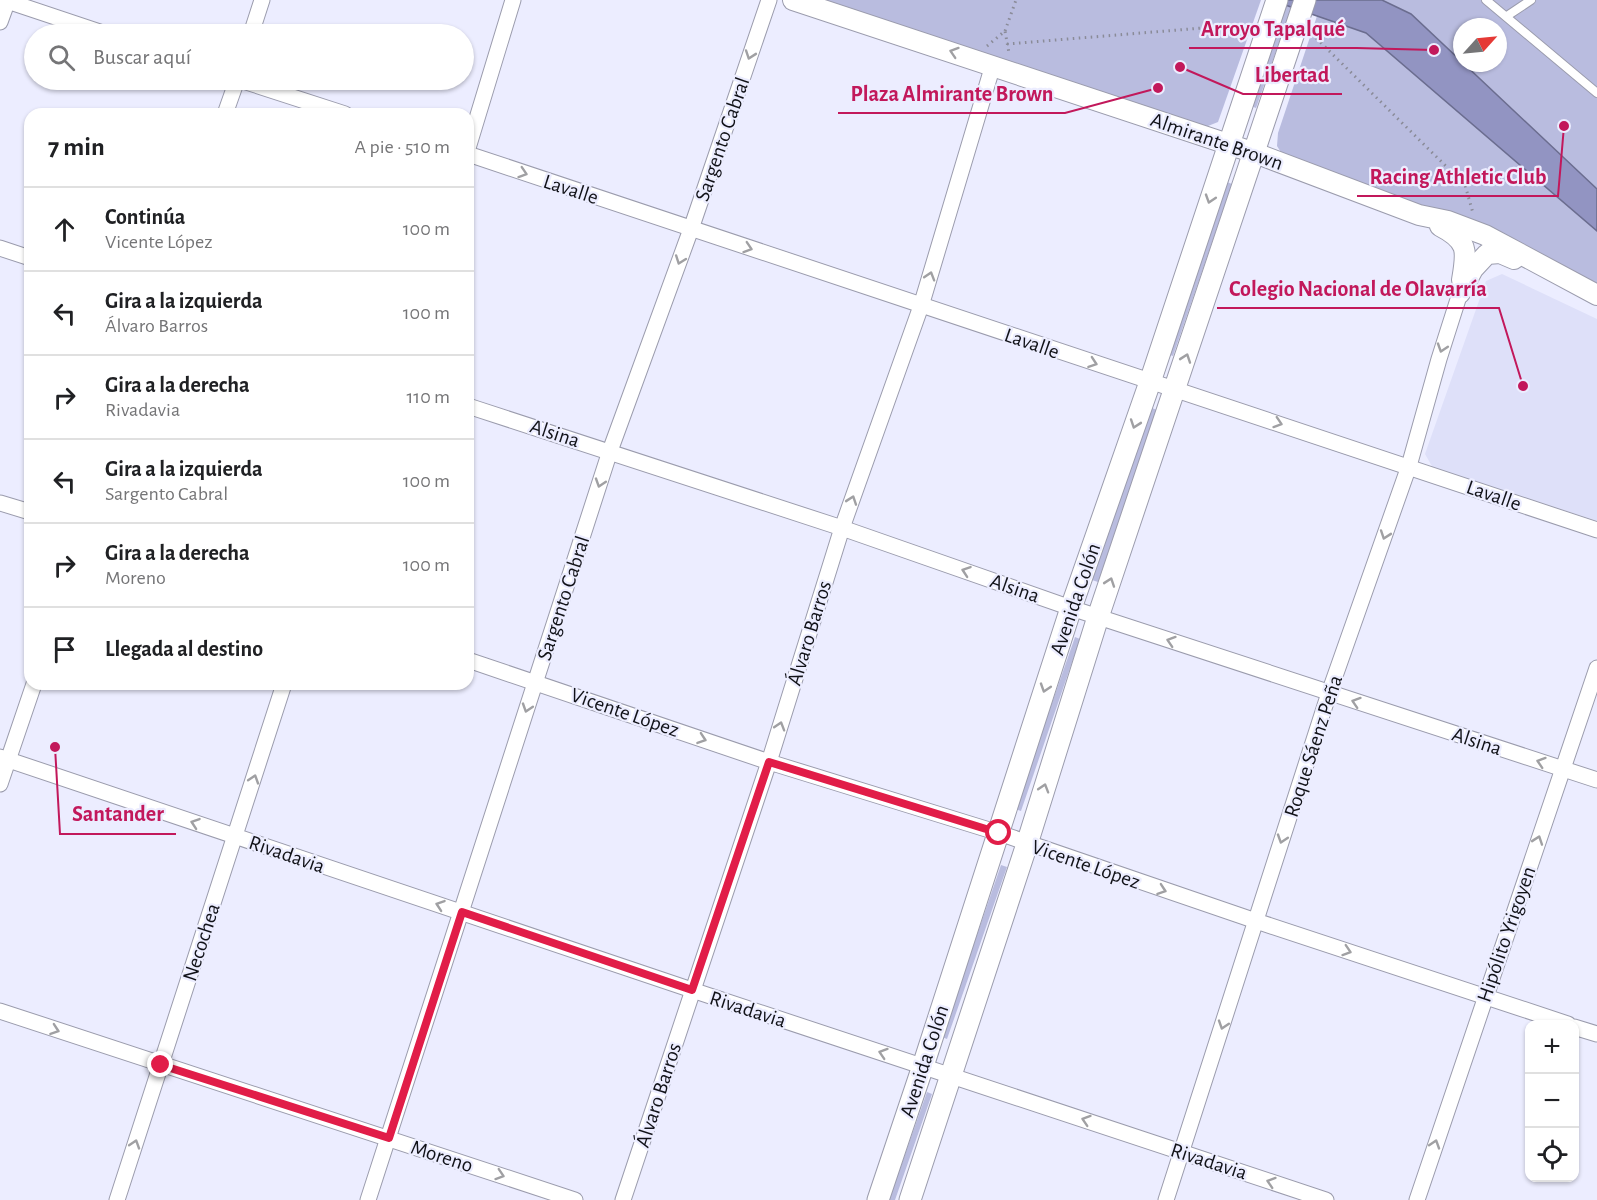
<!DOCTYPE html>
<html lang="es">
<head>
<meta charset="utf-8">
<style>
  body { margin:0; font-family:"Alegreya Sans",sans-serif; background:#f2f2f2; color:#202124 }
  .controls { position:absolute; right:18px; bottom:18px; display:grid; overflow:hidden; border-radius:12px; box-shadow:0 2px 4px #0004 }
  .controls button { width:54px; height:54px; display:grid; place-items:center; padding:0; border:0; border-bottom:2px solid #e0e0e0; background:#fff; color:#202124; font:30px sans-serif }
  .compass { position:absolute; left:1453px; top:18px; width:54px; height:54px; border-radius:50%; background:#fff; box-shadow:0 2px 4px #0004; rotate:63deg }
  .stop { position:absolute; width:18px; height:18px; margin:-14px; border:4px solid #e11d48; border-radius:50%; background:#fff }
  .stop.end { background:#e11d48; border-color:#fff; box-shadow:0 2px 6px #0008 }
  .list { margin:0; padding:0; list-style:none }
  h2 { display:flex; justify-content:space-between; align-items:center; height:78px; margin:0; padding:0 24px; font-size:26px }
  h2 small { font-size:20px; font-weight:400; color:#757577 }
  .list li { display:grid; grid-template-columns:39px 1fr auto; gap:18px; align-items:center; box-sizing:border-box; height:84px; padding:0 24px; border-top:2px solid #e0e0e0 }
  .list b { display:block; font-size:22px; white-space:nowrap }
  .list p { margin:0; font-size:20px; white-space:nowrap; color:#757577 }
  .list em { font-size:20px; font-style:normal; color:#757577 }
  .icon { flex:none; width:33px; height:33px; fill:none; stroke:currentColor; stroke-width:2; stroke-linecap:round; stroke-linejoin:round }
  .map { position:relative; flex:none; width:1597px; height:1200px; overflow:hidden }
  .search { position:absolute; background:#fff; box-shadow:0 2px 4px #0004; left:24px; top:24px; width:450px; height:66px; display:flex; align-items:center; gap:15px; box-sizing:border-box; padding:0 21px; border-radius:33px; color:#757577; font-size:22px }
  .panel { position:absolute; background:#fff; box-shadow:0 2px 4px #0004; left:24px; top:108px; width:450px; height:582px; border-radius:18px }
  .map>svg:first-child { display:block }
</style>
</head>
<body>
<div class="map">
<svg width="1597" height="1200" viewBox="0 0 1597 1200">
  <rect width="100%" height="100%" fill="#ecedff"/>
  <path fill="#dee0f9" d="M1502 274 1597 319V521L1433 468 1425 454 1486 281Z"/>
  <g fill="#b9bcdf">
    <path d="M818 0H1261L1218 122 1203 128Z"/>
    <path d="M1288 0H1294L1256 108 1251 106Z"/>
    <path d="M1382 0H1597V189L1463 63H1498V27H1462V62L1411 14Z"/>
    <path d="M1317 16 1366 33 1597 231V285L1416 205 1282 154 1277 146 1278 133Z"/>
    <path d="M1227 182 1232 184 1173 356 1167 354Z"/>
    <path d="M1152 408 1157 410 1098 582 1092 580Z"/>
    <path d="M1075 637 1080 639 1021 811 1015 809Z"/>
    <path d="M1001 865 1007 867 947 1039 942 1037Z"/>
    <path d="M927 1092 932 1094 895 1200H889Z"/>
  </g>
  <path fill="#9294c2" stroke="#6b6d8f" stroke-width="1.5" d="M1271 0H1382L1411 14 1597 189V231L1366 33Z"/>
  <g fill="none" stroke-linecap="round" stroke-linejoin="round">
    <defs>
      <g id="service">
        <path d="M1486 0 1597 93"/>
        <path d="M1507 16 1531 0"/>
      </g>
      <g id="minor">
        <path d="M4 0 106 34"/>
        <path d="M0 22 8 0"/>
        <path d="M251 34 262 0"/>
        <path d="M240 80 345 114"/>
        <path d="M225 114 237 80"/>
        <path d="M468 148 513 0"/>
        <path d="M468 154 1597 530"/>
        <path d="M0 248 30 258"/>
        <path d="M468 406 842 528 1071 608 1597 780"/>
        <path d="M0 503 30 512"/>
        <path d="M468 660 769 762 999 833 1256 921 1568 1024"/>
        <path d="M0 757 692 990 1326 1200"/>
        <path d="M0 784 34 684"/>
        <path d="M0 1011 575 1200"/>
        <path d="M1574 1027 1597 1034"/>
        <path d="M117 1200 284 684"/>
        <path d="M368 1200 610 451 691 229 769 0"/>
        <path d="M623 1200 769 762 842 528 921 306 993 65"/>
        <path d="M1166 1200 1329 693 1409 466 1439 359 1460 293"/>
        <path d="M1417 1200 1597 668"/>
      </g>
      <g id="tertiary">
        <path d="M793 0 1255 153 1419 215 1448 221 1485 235 1597 295"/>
        <path d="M1440 226C1469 241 1467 251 1462 280"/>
        <path d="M1460 293 1473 269 1487 254 1500 253 1514 259"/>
      </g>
      <g id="secondary">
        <path d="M878 1200 923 1066 1071 608 1150 382 1277 0"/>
        <path d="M910 1200 1027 844 1098 617 1305 0"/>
      </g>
    </defs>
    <use href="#service" stroke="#9b9cad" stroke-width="10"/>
    <use href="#minor" stroke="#9b9cad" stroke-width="17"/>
    <use href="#tertiary" stroke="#9b9cad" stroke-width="22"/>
    <use href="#secondary" stroke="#9b9cad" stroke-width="23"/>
    <g stroke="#8a8b98" stroke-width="3" stroke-dasharray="1.5 4.5" stroke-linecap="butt">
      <path d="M1005 31 1016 0"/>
      <path d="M1312 34 1465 185 1473 213"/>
      <path d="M1007 44 1251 24"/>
      <path d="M987 46 1005 31 1009 53"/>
    </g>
    <use href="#service" stroke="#fff" stroke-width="8"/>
    <use href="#minor" stroke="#fff" stroke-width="15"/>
    <use href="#tertiary" stroke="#fff" stroke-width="20"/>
    <use href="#secondary" stroke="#fff" stroke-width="21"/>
  </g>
  <defs><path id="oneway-chevron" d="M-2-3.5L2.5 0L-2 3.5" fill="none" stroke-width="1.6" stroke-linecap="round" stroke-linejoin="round" transform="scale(1.5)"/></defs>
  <g stroke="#a0a0a3">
    <use href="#oneway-chevron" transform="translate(954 52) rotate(-162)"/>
    <use href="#oneway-chevron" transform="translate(750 55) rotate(109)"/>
    <use href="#oneway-chevron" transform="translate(523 173) rotate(18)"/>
    <use href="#oneway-chevron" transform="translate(1210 199) rotate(108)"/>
    <use href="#oneway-chevron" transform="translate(748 248) rotate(18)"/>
    <use href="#oneway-chevron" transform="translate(680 260) rotate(110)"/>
    <use href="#oneway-chevron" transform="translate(930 276) rotate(-73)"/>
    <use href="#oneway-chevron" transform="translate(1442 348) rotate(108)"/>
    <use href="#oneway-chevron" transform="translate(1186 358) rotate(-71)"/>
    <use href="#oneway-chevron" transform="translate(1093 363) rotate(19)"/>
    <use href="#oneway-chevron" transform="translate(1278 423) rotate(18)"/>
    <use href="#oneway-chevron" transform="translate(1135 424) rotate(109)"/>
    <use href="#oneway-chevron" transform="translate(600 483) rotate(108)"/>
    <use href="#oneway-chevron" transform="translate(852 500) rotate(-71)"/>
    <use href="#oneway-chevron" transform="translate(1385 535) rotate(109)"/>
    <use href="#oneway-chevron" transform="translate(966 571) rotate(-161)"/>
    <use href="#oneway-chevron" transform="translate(1110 582) rotate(-71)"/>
    <use href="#oneway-chevron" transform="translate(1171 641) rotate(-162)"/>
    <use href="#oneway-chevron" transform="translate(1045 688) rotate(108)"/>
    <use href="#oneway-chevron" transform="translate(1356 702) rotate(-162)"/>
    <use href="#oneway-chevron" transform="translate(527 708) rotate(108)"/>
    <use href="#oneway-chevron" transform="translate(780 726) rotate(-73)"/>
    <use href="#oneway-chevron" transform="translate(702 739) rotate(19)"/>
    <use href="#oneway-chevron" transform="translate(1541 762) rotate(-162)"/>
    <use href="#oneway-chevron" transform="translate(254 779) rotate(-72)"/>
    <use href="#oneway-chevron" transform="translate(1044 788) rotate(-73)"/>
    <use href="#oneway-chevron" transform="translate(195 823) rotate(-161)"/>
    <use href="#oneway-chevron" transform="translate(1282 839) rotate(108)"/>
    <use href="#oneway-chevron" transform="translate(1538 840) rotate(-71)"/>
    <use href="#oneway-chevron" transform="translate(1162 890) rotate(19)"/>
    <use href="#oneway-chevron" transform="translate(440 905) rotate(-161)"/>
    <use href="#oneway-chevron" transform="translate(1347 951) rotate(18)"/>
    <use href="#oneway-chevron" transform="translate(1223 1025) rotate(108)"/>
    <use href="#oneway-chevron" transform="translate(55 1030) rotate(19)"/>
    <use href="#oneway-chevron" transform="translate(883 1053) rotate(-162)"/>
    <use href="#oneway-chevron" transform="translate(1086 1120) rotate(-162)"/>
    <use href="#oneway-chevron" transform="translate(135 1144) rotate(-72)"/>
    <use href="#oneway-chevron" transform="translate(1435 1144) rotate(-72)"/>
    <use href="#oneway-chevron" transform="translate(500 1175) rotate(18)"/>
    <use href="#oneway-chevron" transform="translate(1271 1182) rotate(-162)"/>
  </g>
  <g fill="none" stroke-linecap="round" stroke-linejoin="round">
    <path stroke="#e11d48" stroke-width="8" d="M161 1065 389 1138 462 912 692 990 769 762 999 833"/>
  </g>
  <g text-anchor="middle" stroke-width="4.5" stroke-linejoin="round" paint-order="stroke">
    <g font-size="21" fill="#111218" stroke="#ecedff">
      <text transform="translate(722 139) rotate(-71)" y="7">Sargento Cabral</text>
      <text transform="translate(1217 141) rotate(19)" y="7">Almirante Brown</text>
      <text transform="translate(571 189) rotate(18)" y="7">Lavalle</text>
      <text transform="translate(1032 343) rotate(19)" y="7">Lavalle</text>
      <text transform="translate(555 433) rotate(18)" y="7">Alsina</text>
      <text transform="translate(1494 495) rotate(19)" y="7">Lavalle</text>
      <text transform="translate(1015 588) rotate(19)" y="7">Alsina</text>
      <text transform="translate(563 598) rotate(-72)" y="7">Sargento Cabral</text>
      <text transform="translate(1075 599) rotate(-71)" y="7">Avenida Colón</text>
      <text transform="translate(809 633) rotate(-73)" y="7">Álvaro Barros</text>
      <text transform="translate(625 712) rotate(19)" y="7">Vicente López</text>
      <text transform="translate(1477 741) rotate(18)" y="7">Alsina</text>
      <text transform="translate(1313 746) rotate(-72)" y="7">Roque Sáenz Peña</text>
      <text transform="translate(287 854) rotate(19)" y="7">Rivadavia</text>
      <text transform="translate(1086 864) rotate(19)" y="7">Vicente López</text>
      <text transform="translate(1506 934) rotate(-71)" y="7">Hipólito Yrigoyen</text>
      <text transform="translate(201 942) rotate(-72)" y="7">Necochea</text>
      <text transform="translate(748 1009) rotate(18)" y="7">Rivadavia</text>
      <text transform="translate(924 1061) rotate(-72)" y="7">Avenida Colón</text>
      <text transform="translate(658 1095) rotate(-72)" y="7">Álvaro Barros</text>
      <text transform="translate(442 1156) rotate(18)" y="7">Moreno</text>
      <text transform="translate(1209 1161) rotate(18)" y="7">Rivadavia</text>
    </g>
  </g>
  <path fill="none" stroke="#c2185b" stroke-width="2" d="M1434 50L1357 48H1189M1180 67L1243 94H1342M1158 88L1065 113H838M1564 126L1558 196H1357M1523 386L1499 308H1217M55 747L60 834H176"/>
  <g fill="#c2185b" stroke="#ecedff" stroke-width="2">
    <circle cx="1434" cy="50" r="6"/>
    <circle cx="1180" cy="67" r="6"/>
    <circle cx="1158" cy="88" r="6"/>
    <circle cx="1564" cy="126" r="6"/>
    <circle cx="1523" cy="386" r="6"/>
    <circle cx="55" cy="747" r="6"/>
  </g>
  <g font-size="22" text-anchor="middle" font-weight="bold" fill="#c2185b" stroke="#ecedff" stroke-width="4.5" stroke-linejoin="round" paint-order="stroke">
    <text x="1273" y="36">Arroyo Tapalqué</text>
    <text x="1292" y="82">Libertad</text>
    <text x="952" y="101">Plaza Almirante Brown</text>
    <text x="1458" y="184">Racing Athletic Club</text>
    <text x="1358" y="296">Colegio Nacional de Olavarría</text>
    <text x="118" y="821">Santander</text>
  </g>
</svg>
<div class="controls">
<button>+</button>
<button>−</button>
<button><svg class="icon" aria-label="locate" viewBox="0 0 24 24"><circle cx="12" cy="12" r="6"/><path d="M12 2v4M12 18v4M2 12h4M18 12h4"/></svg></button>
</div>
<svg class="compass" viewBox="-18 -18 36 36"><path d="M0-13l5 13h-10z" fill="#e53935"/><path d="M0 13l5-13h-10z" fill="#757577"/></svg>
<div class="stop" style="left:999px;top:833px"></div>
<div class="stop end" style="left:161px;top:1065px"></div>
<div class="search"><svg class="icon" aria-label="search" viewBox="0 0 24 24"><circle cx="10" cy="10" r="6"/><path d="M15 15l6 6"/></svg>Buscar aquí</div>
<section class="panel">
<h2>7 min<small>A pie · 510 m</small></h2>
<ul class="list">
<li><svg class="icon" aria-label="ahead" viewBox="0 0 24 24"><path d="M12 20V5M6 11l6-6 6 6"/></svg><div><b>Continúa</b><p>Vicente López</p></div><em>100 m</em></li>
<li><svg class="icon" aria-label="left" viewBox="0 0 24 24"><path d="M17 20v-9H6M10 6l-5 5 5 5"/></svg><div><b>Gira a la izquierda</b><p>Álvaro Barros</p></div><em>100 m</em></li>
<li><svg class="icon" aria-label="right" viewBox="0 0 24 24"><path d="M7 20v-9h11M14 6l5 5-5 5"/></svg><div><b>Gira a la derecha</b><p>Rivadavia</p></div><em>110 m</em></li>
<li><svg class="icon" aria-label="left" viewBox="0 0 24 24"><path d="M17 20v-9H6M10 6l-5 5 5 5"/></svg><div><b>Gira a la izquierda</b><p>Sargento Cabral</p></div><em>100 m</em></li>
<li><svg class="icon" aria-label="right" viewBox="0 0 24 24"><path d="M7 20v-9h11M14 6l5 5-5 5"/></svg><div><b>Gira a la derecha</b><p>Moreno</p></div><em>100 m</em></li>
<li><svg class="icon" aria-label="arrive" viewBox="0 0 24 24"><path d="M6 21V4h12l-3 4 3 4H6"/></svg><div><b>Llegada al destino</b></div></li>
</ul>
</section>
</div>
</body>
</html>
